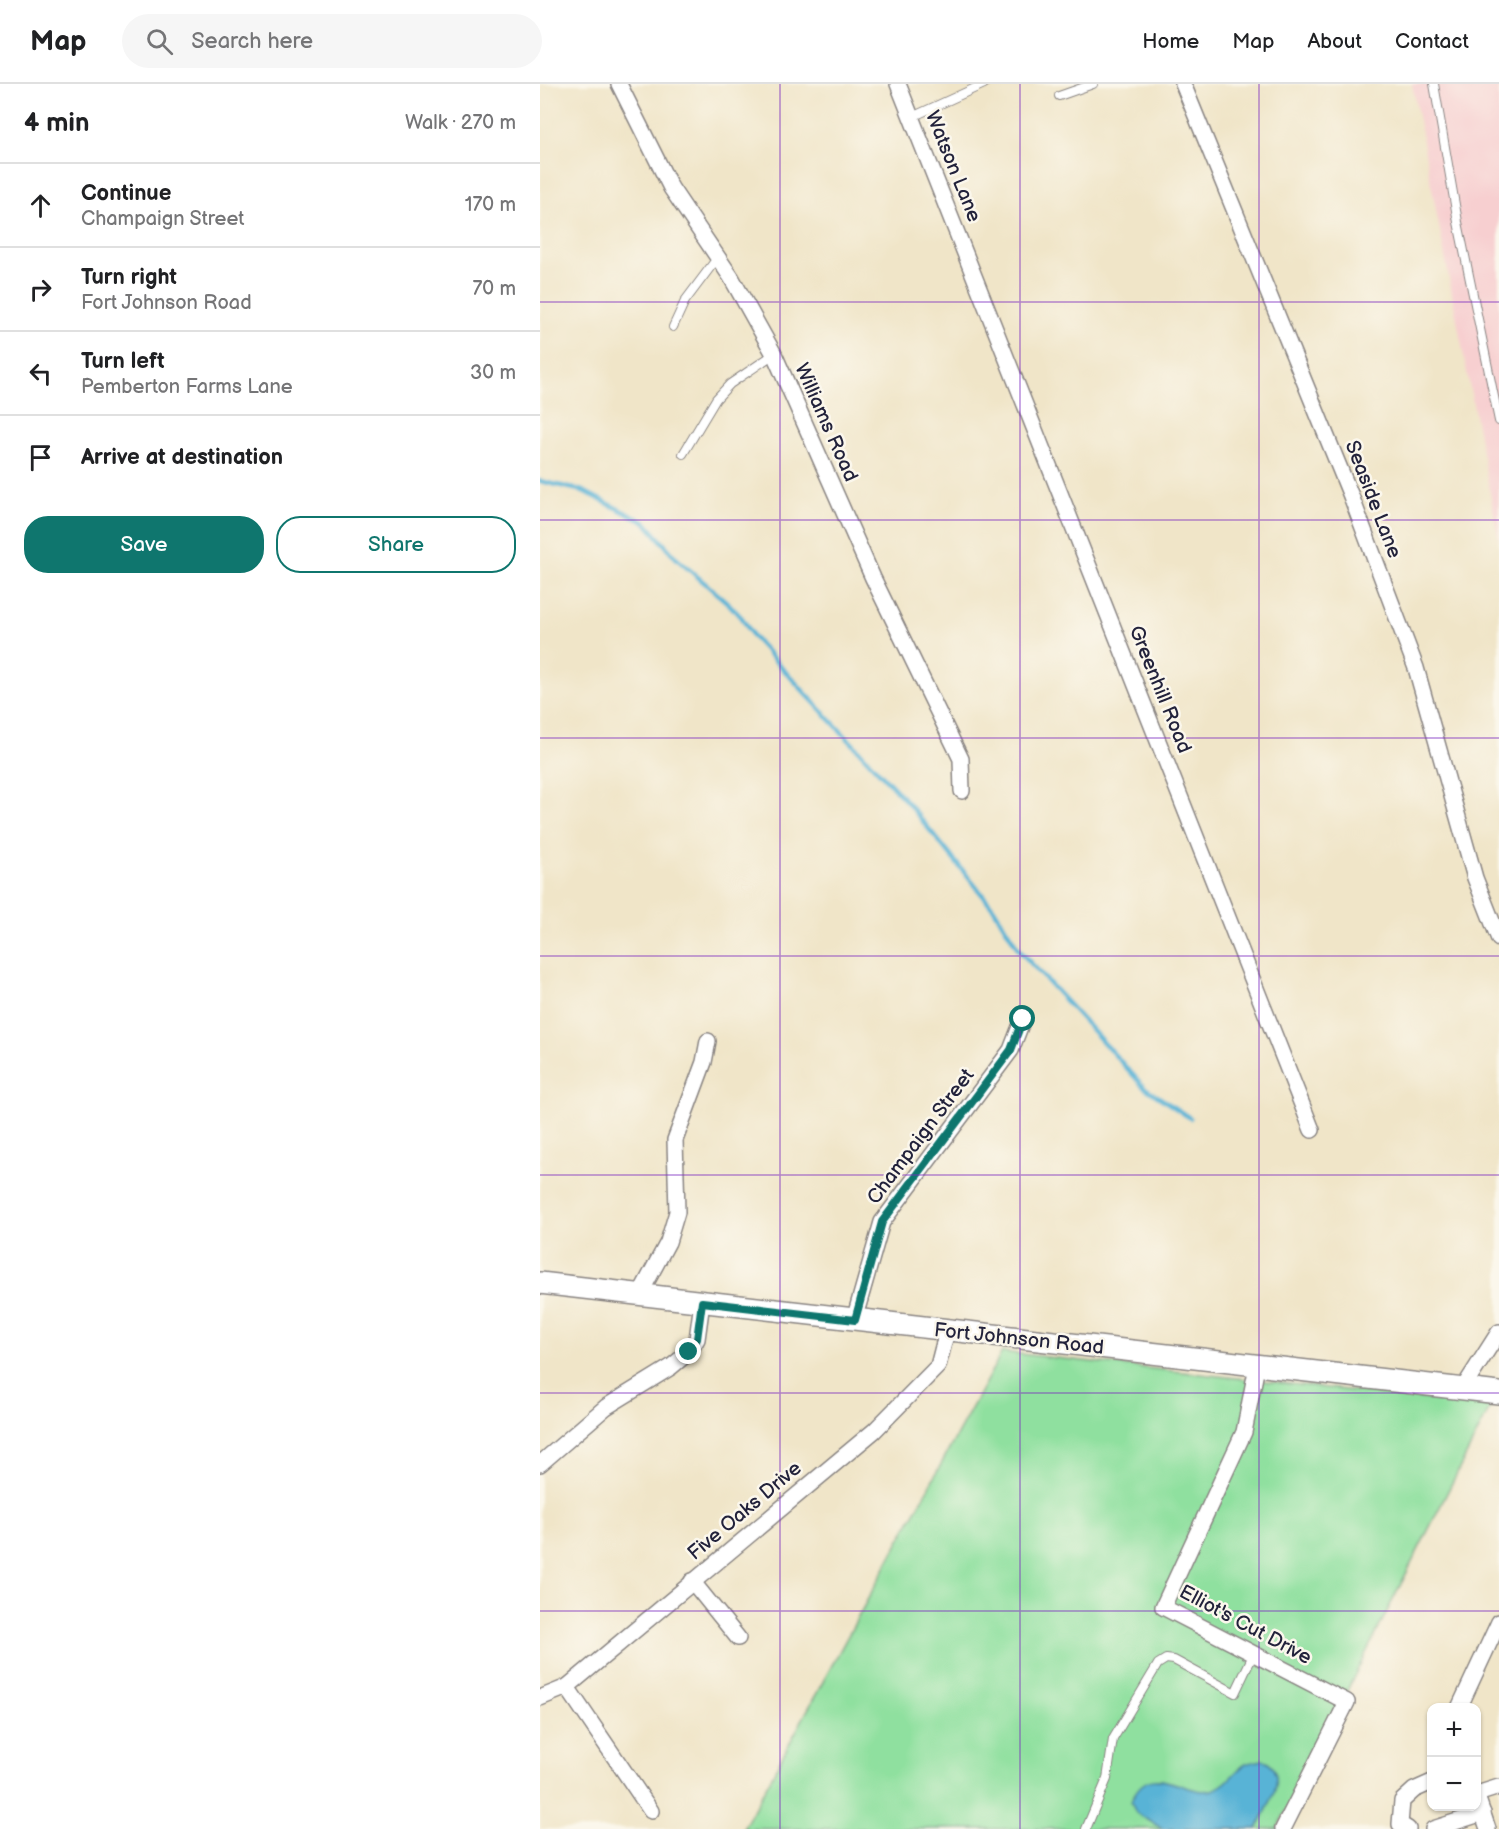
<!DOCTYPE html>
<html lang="en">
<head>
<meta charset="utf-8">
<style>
  body { margin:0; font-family:"Balsamiq Sans",sans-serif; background:#f6f6f6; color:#202124 }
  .controls { position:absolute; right:18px; bottom:18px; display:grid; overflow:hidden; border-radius:12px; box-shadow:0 2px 4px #0004 }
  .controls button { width:54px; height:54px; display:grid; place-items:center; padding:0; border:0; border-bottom:2px solid #e0e0e0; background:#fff; color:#202124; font:30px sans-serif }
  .stop { position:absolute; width:18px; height:18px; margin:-14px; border:4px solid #0f766e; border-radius:50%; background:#fff }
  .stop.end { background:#0f766e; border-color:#fff; box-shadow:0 2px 6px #0008 }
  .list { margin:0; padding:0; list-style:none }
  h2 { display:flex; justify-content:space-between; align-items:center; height:78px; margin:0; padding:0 24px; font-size:26px }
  h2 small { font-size:20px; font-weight:400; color:#757577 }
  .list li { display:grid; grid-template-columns:39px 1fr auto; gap:18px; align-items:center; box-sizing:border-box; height:84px; padding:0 24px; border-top:2px solid #e0e0e0 }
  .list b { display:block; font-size:22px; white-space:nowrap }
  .list p { margin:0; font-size:20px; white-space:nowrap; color:#757577 }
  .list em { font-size:20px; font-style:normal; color:#757577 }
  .actions { display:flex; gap:12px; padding:18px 24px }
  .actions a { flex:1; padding:14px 0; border:2px solid #0f766e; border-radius:24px; text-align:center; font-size:21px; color:#0f766e }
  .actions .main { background:#0f766e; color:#fff }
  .icon { flex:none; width:33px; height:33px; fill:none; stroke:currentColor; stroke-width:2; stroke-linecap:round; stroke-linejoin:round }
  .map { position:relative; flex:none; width:959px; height:1745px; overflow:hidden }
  header { display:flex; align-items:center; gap:36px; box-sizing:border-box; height:84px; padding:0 30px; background:#fff; border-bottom:2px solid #e0e0e0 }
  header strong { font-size:28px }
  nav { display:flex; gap:33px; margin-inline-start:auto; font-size:21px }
  .search { width:420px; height:54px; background:#f6f6f6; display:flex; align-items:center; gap:15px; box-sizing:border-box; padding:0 21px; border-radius:33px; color:#757577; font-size:22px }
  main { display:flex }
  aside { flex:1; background:#fff }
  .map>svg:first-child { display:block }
</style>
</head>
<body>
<header>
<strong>Map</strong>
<div class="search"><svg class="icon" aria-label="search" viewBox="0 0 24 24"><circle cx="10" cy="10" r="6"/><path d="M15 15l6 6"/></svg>Search here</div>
<nav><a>Home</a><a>Map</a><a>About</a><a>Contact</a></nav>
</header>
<main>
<aside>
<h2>4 min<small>Walk · 270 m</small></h2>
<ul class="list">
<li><svg class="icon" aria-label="ahead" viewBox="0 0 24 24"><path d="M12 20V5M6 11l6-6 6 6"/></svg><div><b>Continue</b><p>Champaign Street</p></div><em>170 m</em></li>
<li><svg class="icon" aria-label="right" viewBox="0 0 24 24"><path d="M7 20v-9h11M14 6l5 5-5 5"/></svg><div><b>Turn right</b><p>Fort Johnson Road</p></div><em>70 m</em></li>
<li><svg class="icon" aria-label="left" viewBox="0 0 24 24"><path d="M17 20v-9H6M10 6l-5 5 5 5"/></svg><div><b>Turn left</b><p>Pemberton Farms Lane</p></div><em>30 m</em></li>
<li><svg class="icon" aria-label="arrive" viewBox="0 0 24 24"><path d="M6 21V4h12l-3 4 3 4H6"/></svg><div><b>Arrive at destination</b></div></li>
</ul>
<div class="actions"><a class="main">Save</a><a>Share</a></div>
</aside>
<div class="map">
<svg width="959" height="1745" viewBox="0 0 959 1745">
  <rect width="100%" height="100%" fill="#fbf7ec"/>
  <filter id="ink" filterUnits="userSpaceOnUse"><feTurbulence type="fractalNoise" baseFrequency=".0167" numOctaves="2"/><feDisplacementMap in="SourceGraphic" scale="12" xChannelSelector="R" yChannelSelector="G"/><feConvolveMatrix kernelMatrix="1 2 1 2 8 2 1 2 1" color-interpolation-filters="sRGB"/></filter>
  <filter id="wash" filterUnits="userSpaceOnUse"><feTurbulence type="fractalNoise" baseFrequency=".008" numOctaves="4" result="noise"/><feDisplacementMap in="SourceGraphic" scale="24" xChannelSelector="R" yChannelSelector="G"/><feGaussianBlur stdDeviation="1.35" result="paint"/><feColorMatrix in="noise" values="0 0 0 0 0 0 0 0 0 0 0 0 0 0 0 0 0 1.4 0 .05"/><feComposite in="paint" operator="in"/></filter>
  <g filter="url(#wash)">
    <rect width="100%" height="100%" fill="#f0e5c8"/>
    <path fill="#f7cfd0" d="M872 0H959V457Z"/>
    <path fill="#8fe09f" stroke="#58816d" stroke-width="1.5" d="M462 1268 951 1322 737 1745H203Z"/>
    <path fill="#59b3d6" stroke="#3e6a88" stroke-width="1.5" d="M724 1676C751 1692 727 1723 717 1745H623L596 1729 591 1718C608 1672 645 1713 672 1706 687 1702 694 1687 706 1680 711 1678 718 1677 724 1676Z"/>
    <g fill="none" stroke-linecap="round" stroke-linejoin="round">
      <path stroke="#59b3d6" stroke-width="4.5" d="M0 397 43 407 106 439 137 475 189 520 202 534 214 554 367 718 454 825 479 866 500 889 604 1003 650 1034"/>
    </g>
  </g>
  <g filter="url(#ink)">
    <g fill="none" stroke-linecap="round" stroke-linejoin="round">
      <defs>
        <g id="lane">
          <path d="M894 0 918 138 959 337"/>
          <path d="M519 12 553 0"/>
          <path d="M372 33 444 0"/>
          <path d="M133 243 145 217 178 173"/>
          <path d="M143 370 176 315 190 300 234 270"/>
          <path d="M546 1745 567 1695 573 1655 618 1580 626 1575 634 1576 695 1609 714 1569"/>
        </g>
        <g id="street">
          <path d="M79 0 131 104 191 193 234 270 333 494 421 675 422 707"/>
          <path d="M358 0 772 1046"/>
          <path d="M643 0 811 412 876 584 935 794 959 855"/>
          <path d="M100 1210 128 1158 137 1128 135 1056 164 978 168 957"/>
          <path d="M314 1236 342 1138 471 966 483 935"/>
          <path d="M717 1282 704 1348 623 1523 807 1618 743 1745"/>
          <path d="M922 1306 959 1248"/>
          <path d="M0 1380 66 1323 131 1283 149 1268 157 1255 162 1218"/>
          <path d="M152 1497 198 1554"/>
          <path d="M27 1603 111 1727"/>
          <path d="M0 1614 27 1603 334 1347 398 1282 407 1247"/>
          <path d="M919 1624 959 1538"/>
          <path d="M936 1709 948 1745"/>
          <path d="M937 1710 959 1703"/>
          <path d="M868 1745 860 1740 862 1717 874 1706 892 1698"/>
          <path d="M893 1745 943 1729"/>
        </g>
        <path id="secondary" d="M0 1199 959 1309"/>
      </defs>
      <use href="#lane" stroke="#898482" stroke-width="10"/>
      <use href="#street" stroke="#898482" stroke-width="18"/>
      <use href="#secondary" stroke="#898482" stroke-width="24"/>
      <use href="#lane" stroke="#fff" stroke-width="8"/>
      <use href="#street" stroke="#fff" stroke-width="15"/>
      <use href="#secondary" stroke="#fff" stroke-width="21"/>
    </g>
  </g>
  <g fill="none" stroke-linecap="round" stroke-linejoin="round" filter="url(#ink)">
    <path stroke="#0f766e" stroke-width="8" d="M149 1268 157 1255 162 1218 315 1236 342 1138 471 966 483 935"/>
  </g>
  <path fill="none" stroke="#7b2cbf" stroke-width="1.5" stroke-opacity="0.55" d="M240 0V1745M480 0V1745M719 0V1745M0 218H959M0 436H959M0 654H959M0 872H959M0 1091H959M0 1309H959M0 1527H959"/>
  <g text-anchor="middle" stroke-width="5" stroke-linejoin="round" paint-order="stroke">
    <g font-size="20" fill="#22223b" stroke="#fbf7ec">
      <text transform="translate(414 82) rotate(68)" y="7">Watson Lane</text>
      <text transform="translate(287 338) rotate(66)" y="7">Williams Road</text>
      <text transform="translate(834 415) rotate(69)" y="7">Seaside Lane</text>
      <text transform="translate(621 605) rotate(68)" y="7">Greenhill Road</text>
      <text transform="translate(380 1052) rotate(-53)" y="7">Champaign Street</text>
      <text transform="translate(479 1254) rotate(6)" y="7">Fort Johnson Road</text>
      <text transform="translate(204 1426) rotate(-40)" y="7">Five Oaks Drive</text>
      <text transform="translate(706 1540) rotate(28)" y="7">Elliot's Cut Drive</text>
    </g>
  </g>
</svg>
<div class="controls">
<button>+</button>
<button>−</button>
</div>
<div class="stop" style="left:483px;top:935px"></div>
<div class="stop end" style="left:149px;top:1268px"></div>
</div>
</main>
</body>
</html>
